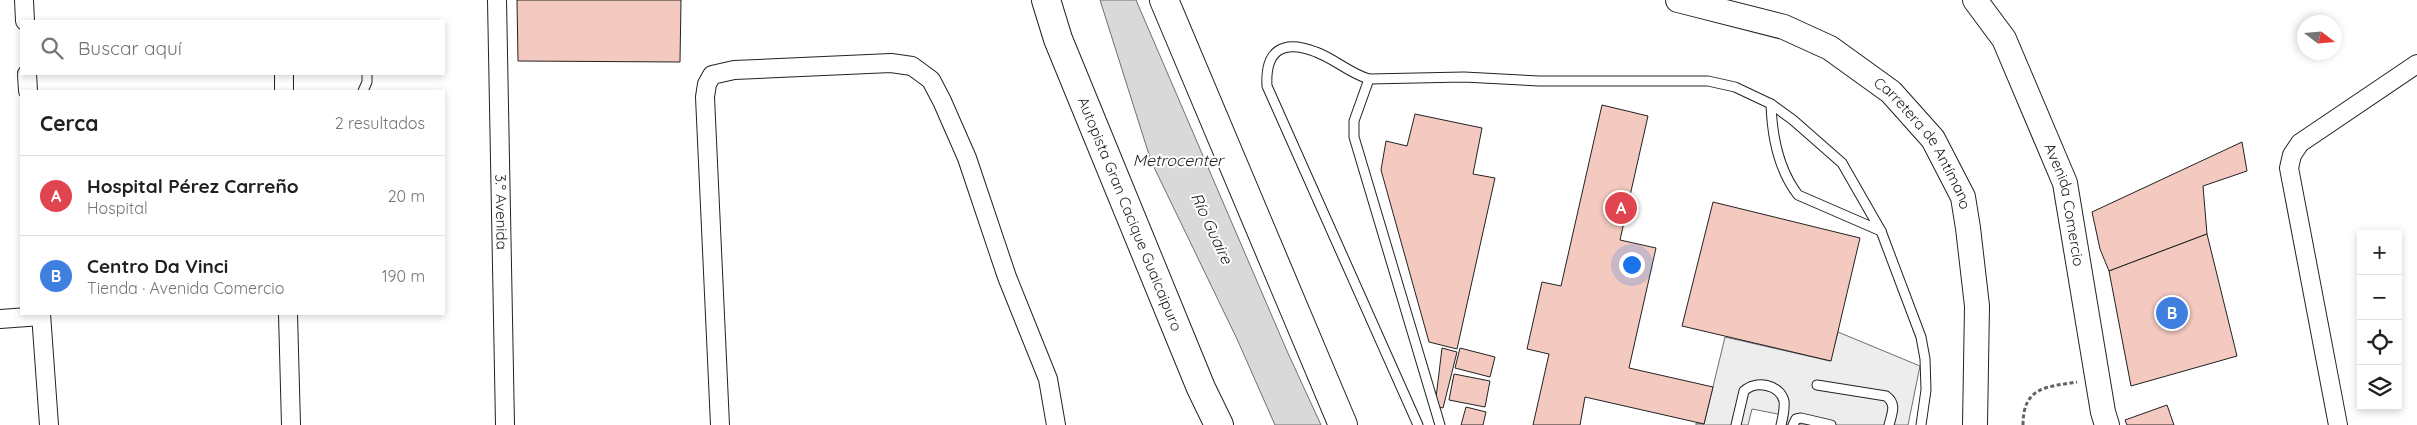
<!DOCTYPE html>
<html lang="es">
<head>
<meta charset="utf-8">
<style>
  body { margin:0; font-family:Quicksand,sans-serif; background:#f2f2f2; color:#202124 }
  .controls { position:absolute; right:15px; bottom:15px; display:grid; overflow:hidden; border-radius:0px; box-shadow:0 2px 8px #0003 }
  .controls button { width:45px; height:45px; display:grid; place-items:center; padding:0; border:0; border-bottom:1px solid #e0e0e0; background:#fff; color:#202124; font:25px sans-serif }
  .compass { position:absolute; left:2297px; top:15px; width:45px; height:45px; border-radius:50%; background:#fff; box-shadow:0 2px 8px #0003; rotate:106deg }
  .you { position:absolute; left:1631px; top:264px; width:18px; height:18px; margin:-12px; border:4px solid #fff; border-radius:50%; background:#1a73e8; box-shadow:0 0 0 8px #1a73e833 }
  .badge { display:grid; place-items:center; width:32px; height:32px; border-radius:50%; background:#0f766e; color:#fff; font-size:16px; font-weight:700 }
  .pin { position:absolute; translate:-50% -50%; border:2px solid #fff; box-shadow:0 1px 5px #0006 }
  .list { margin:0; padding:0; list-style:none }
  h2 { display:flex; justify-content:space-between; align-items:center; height:65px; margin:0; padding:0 20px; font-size:21px }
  h2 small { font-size:16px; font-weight:400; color:#757577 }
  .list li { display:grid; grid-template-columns:32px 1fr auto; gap:15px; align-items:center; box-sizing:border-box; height:80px; padding:0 20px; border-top:1px solid #e0e0e0 }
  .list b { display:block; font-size:19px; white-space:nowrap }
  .list p { margin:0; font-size:16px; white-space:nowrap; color:#757577 }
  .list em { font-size:16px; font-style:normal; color:#757577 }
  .icon { flex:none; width:28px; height:28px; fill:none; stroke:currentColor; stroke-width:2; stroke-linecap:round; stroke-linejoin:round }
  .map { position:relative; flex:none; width:2417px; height:425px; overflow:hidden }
  .search { position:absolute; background:#fff; box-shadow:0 2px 8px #0003; left:20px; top:20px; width:425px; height:55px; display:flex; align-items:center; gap:12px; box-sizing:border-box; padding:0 18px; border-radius:0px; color:#757577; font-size:19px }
  .panel { position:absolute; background:#fff; box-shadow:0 2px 8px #0003; left:20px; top:90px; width:425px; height:225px; border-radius:0px }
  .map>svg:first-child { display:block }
</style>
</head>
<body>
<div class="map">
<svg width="2417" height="425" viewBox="0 0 2417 425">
  <rect width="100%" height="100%" fill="#fff"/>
  <path fill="#ededed" stroke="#6f6f6f" d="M1838 332 1920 366 1908 425H1786L1788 416 1752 409 1748 425H1696V423L1704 424 1725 337 1830 361Z"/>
  <path fill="#d9d9d9" stroke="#6f6f6f" d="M1100 0H1136L1287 351 1321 425H1275L1237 339 1151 161Z"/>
  <g fill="#f3c9c0" stroke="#222">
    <path d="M517 0H681L680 62 518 61Z"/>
    <path d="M1602 105 1648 116 1620 240 1656 248 1629 368 1713 387 1704 424 1585 397 1580 425H1533L1549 354 1527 349 1542 282 1561 286Z"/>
    <path d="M1415 114 1482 128 1473 174 1495 178 1457 349 1429 342 1381 170 1386 141 1407 146Z"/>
    <path d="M2242 142 2247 171 2203 186 2207 234 2109 271 2100 249 2092 212Z"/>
    <path d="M1713 202 1860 238 1831 361 1682 326Z"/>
    <path d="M2207 234 2237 356 2131 386 2109 271Z"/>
    <path d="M1442 348 1457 352 1443 408 1435 406Z"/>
    <path d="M1460 348 1495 357 1490 377 1455 368Z"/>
    <path d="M1454 374 1490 381 1485 407 1449 400Z"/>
    <path d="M2167 405 2174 425H2127L2125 420Z"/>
    <path d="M1466 407 1486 412 1483 425H1461Z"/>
  </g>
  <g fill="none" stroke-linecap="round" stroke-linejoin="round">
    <defs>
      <g id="service">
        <path d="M1369 79 1354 121V137L1440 425"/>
        <path d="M363 91 367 82V74"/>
        <path d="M1771 104C1772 136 1778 169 1798 195L1881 231"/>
        <path d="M1817 385 1886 396C1897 404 1892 413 1889 425"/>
        <path d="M1418 425 1267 86C1265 50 1283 39 1316 52 1335 59 1349 73 1369 79L1464 77 1539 81H1708L1735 87 1771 104 1793 120 1842 163 1881 231 1921 337 1925 359 1926 390 1921 425"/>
        <path d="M1736 425 1744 391C1755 380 1780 384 1784 401 1785 409 1783 417 1781 425"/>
        <path d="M1793 425 1796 419 1801 418 1831 425"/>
      </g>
      <g id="minor">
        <path d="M24 0 25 21"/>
        <path id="s1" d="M497 0 505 425"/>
        <path d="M27 74 28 91"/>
        <path d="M284 74V91"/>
        <path d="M41 314 49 425"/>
        <path d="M288 314 291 425"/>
        <path d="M0 319 41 316"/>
        <path d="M720 425 705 97 707 84 712 75 734 70 891 63 912 66 931 80 942 101 967 158 1007 277 1048 379 1056 425"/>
        <path d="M2338 425 2289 168 2292 155 2300 143 2417 64"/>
      </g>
      <g id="secondary">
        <path id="s2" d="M1678 0 1784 27 1830 48 1891 92 1933 139 1963 197 1968 228 1977 306 1975 425"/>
        <path id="s3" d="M1975 0 2004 39 2065 183 2103 412 2107 425"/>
      </g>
      <g id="motorway">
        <path id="s4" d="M1046 0 1058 39 1201 388 1219 425"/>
        <path d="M1164 0 1343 425"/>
      </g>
    </defs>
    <use href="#service" stroke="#222" stroke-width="11"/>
    <use href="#minor" stroke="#222" stroke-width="20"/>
    <use href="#secondary" stroke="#222" stroke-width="26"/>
    <use href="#motorway" stroke="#222" stroke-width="30"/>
    <path stroke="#646464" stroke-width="3" stroke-dasharray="4 2.5" stroke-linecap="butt" d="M2023 425C2023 387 2046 387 2077 382"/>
    <use href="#service" stroke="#fff" stroke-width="9"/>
    <use href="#minor" stroke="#fff" stroke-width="18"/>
    <use href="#secondary" stroke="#fff" stroke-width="24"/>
    <use href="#motorway" stroke="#fff" stroke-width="28"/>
  </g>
  <g text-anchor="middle" stroke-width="4" stroke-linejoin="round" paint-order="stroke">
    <g font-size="15" fill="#222" stroke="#fff">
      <text dy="5" stroke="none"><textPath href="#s2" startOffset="296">Carretera de Antímano</textPath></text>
      <text dy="5" stroke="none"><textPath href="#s3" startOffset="226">Avenida Comercio</textPath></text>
      <text dy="5" stroke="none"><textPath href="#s1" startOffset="212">3.° Avenida</textPath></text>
      <text dy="5" stroke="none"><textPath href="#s4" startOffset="230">Autopista Gran Cacique Guaicaipuro</textPath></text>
    </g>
    <g font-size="16" font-style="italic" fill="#222" stroke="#fff">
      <text x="1178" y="166">Metrocenter</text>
      <text transform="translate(1212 228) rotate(65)" y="6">Río Guaire</text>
    </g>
  </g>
</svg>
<div class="controls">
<button>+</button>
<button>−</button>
<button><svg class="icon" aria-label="locate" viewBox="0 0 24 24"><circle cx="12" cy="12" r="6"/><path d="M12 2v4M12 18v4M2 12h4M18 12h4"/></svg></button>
<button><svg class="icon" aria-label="layers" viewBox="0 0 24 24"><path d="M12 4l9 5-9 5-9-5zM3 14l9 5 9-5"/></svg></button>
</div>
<svg class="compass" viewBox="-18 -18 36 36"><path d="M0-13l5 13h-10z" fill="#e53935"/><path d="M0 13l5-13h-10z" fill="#757577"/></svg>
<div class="you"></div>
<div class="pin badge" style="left:1621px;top:208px;background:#e0444e">A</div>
<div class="pin badge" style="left:2172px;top:313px;background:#3f7fe0">B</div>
<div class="search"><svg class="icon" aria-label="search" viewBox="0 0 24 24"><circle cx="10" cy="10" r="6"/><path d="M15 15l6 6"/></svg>Buscar aquí</div>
<section class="panel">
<h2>Cerca<small>2 resultados</small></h2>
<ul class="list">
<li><span class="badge" style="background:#e0444e">A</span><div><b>Hospital Pérez Carreño</b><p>Hospital</p></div><em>20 m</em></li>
<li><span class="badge" style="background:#3f7fe0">B</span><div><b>Centro Da Vinci</b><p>Tienda · Avenida Comercio</p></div><em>190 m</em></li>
</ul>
</section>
</div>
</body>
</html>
